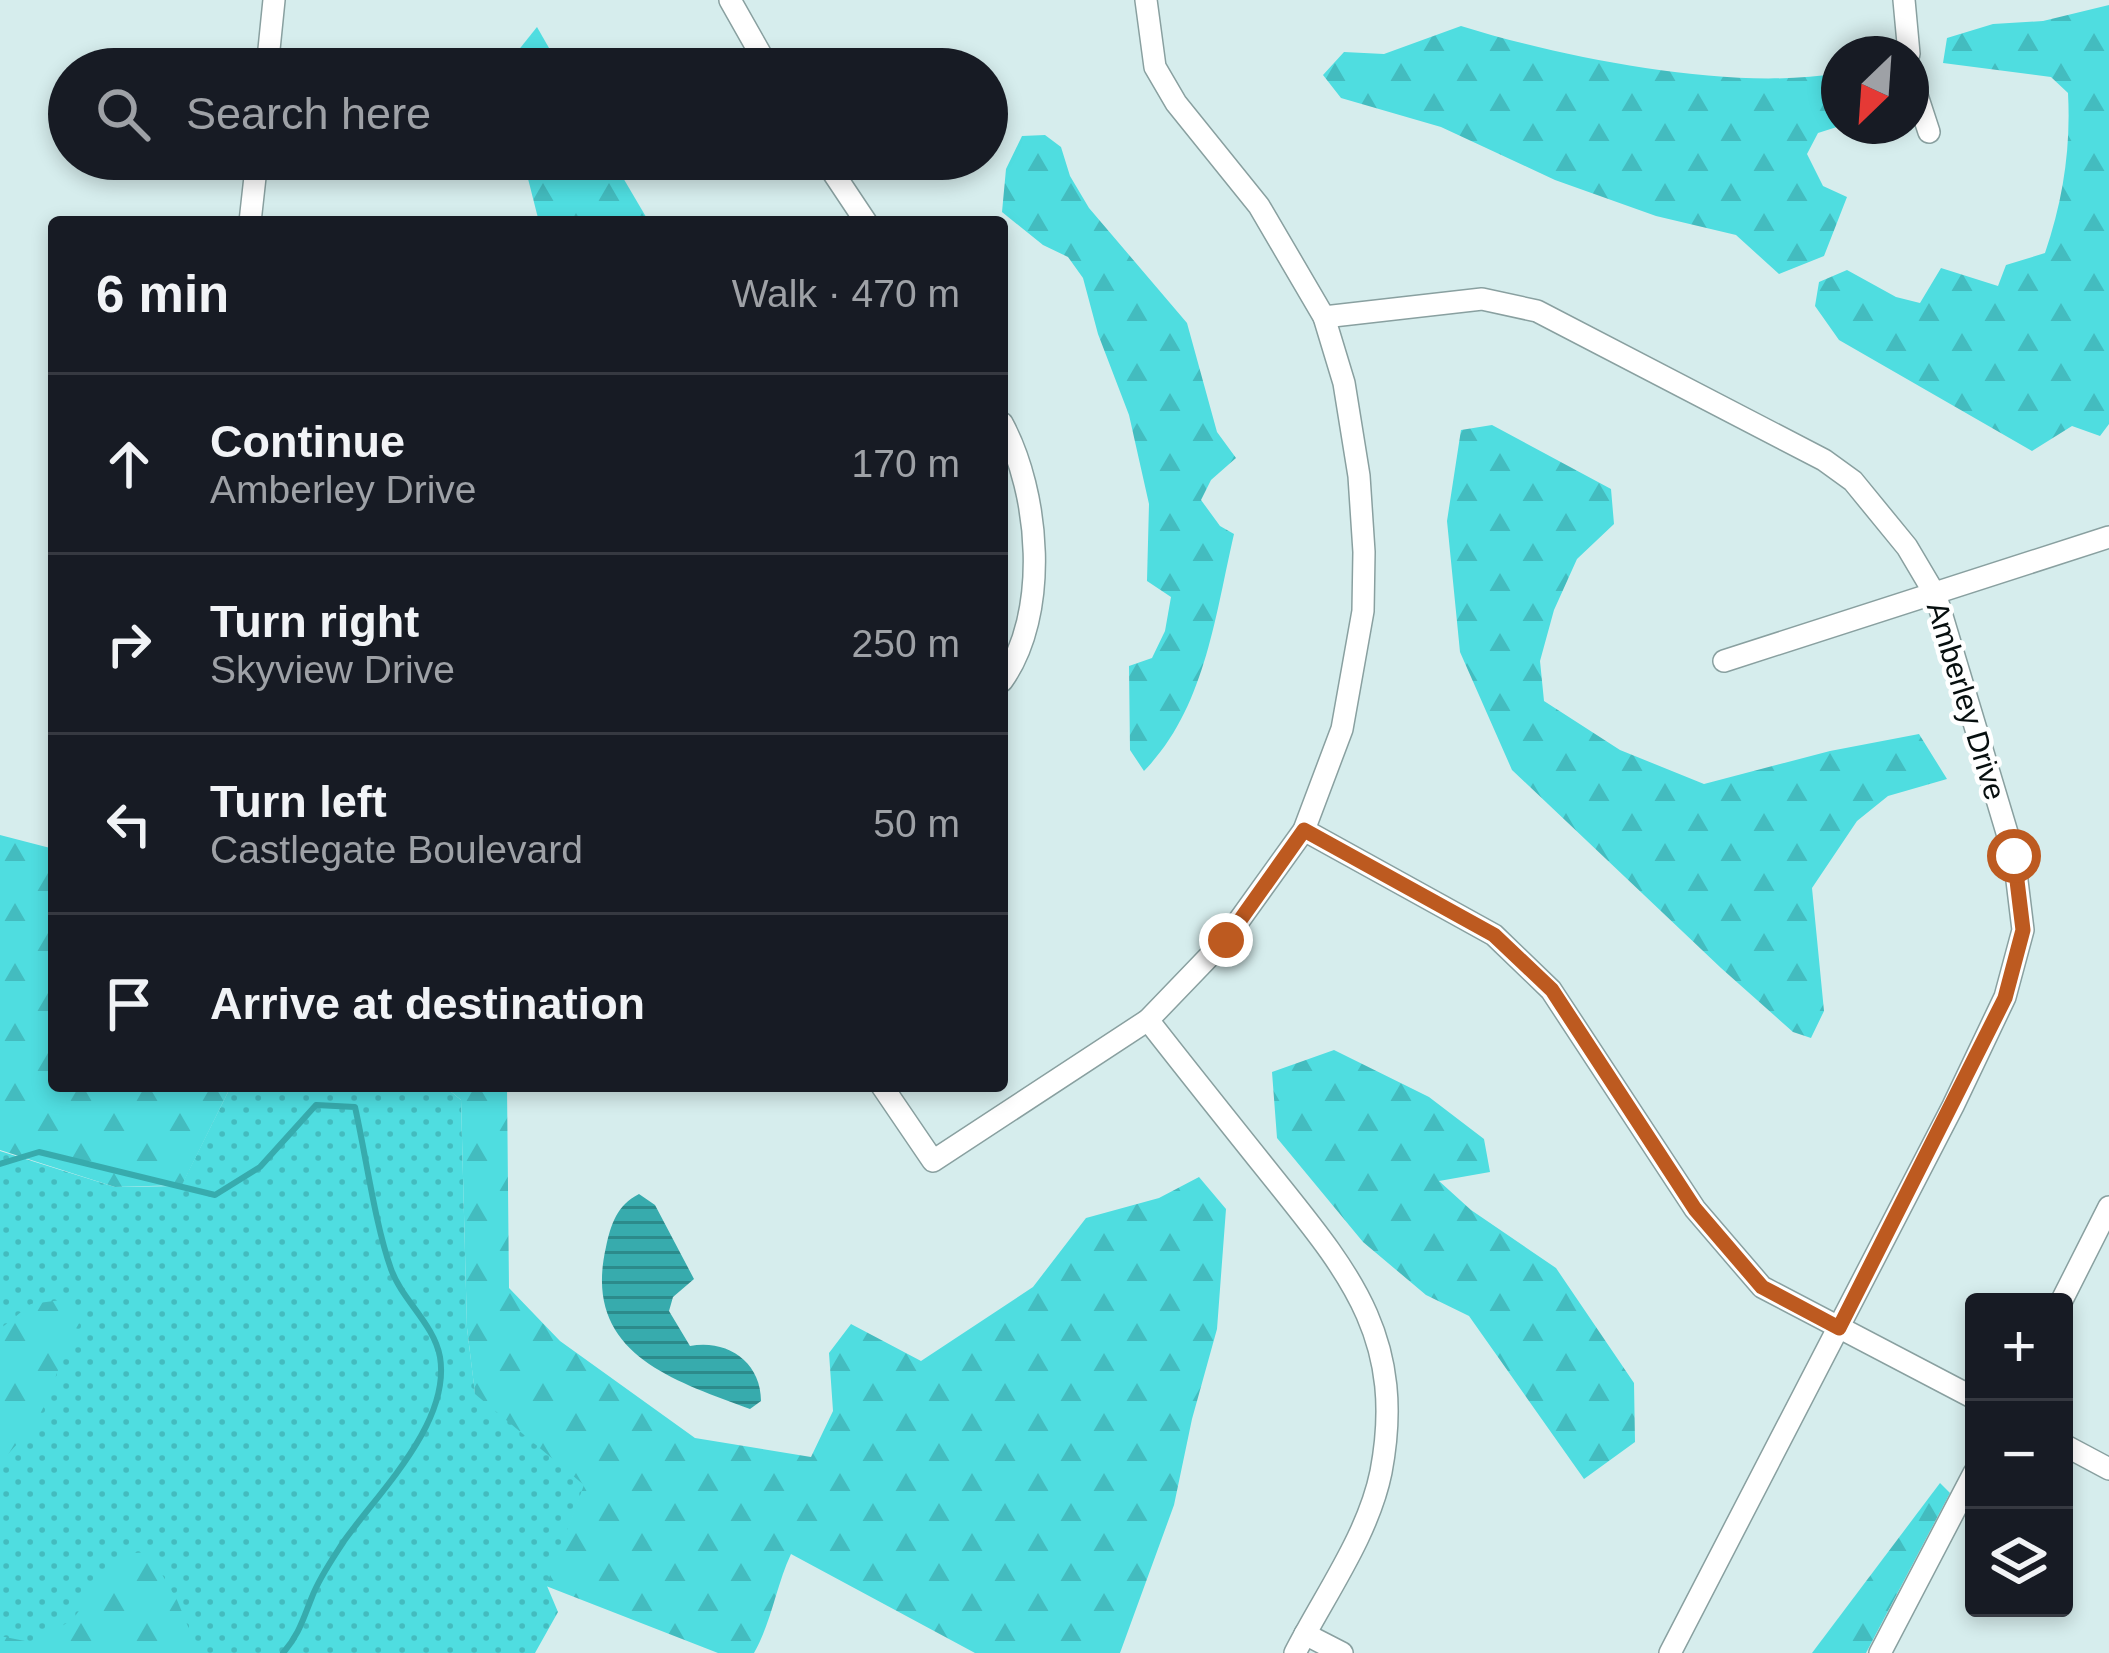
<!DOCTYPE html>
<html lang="en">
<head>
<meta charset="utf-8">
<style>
  body { margin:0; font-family:Helvetica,sans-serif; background:#20242c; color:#f1f3f6 }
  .controls { position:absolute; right:36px; bottom:36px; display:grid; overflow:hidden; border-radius:12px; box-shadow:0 6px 18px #0003 }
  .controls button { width:108px; height:108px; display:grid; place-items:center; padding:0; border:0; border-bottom:3px solid #363941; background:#171b24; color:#f1f3f6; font:60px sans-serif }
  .compass { position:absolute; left:1821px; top:36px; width:108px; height:108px; border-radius:50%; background:#171b24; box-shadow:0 6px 18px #0003; rotate:205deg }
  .stop { position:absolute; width:36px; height:36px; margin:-27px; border:9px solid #bd5a20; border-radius:50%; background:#fff }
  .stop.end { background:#bd5a20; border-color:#fff; box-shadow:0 3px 12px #0008 }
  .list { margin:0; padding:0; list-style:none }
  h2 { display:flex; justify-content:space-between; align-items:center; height:156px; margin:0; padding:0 48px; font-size:51px }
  h2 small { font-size:39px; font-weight:400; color:#9ea1a6 }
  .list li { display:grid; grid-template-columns:78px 1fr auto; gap:36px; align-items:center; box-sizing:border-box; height:180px; padding:0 48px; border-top:3px solid #363941 }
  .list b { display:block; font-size:45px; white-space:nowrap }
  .list p { margin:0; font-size:39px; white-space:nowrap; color:#9ea1a6 }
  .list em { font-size:39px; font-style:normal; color:#9ea1a6 }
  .icon { flex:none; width:66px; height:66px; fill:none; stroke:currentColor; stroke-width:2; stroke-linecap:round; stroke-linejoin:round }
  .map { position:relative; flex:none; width:2109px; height:1653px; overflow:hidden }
  .search { position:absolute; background:#171b24; box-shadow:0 6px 18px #0003; left:48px; top:48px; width:960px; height:132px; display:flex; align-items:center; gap:30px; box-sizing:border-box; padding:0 42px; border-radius:66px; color:#9ea1a6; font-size:45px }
  .panel { position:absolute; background:#171b24; box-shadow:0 6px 18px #0003; left:48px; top:216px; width:960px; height:876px; border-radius:12px }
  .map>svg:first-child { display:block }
</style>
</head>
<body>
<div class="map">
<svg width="2109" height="1653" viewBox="0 0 2109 1653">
  <defs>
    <pattern id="grass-dots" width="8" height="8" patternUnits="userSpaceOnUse" patternTransform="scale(3)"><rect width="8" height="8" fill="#4fdde0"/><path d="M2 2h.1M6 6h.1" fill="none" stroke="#43bcbf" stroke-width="1.8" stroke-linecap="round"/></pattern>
    <pattern id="forest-firs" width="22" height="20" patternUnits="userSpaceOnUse" patternTransform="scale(3)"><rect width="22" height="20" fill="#4fdde0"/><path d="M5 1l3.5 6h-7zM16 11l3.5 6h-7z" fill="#43bcbf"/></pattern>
    <pattern id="water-rules" width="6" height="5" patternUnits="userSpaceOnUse" patternTransform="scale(3)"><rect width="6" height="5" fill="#37abad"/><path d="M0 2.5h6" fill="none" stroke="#2c8a8b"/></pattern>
  </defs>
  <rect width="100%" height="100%" fill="#d6eded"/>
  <path fill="url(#grass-dots)" d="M231 1086H444L461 1100 467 1328 475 1393 585 1484 547 1586 558 1612 535 1653H0V1151L115 1187 181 1186Z"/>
  <g fill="url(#forest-firs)">
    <path d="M2109 5V424L2100 436 2072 426 2032 451 1839 340 1815 306 1819 282 1847 270 1896 297 1920 303 1941 268 1998 286 2006 265 2045 253C2063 200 2071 149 2068 93L2051 77 1943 63 1947 38 1993 24 2043 21Z"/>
    <path d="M1461 26C1564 58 1732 92 1839 73L1840 126 1818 133 1807 154 1823 186 1847 197 1824 256 1779 274 1736 235 1656 216 1555 180 1441 127 1341 98 1323 75 1344 52 1384 54Z"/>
    <path d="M537 27 561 69H509V62Z"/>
    <path d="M1045 135 1061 147 1070 176 1089 208 1187 323 1217 432 1236 458 1211 480 1201 500 1220 526 1234 534C1215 616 1205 709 1144 771L1130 750 1129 666 1152 658 1165 631 1171 597 1147 581 1149 504 1129 415 1098 334 1083 278 1068 257 1043 245 1002 212 1006 169 1022 136Z"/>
    <path d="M523 159H612L649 222H539Z"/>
    <path d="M1492 425 1611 489 1614 524 1577 559 1554 610 1540 661 1544 701 1620 750 1704 784 1830 751 1919 734 1947 779 1888 796 1857 821 1812 888 1824 1011 1811 1038 1793 1032 1721 968 1512 770 1460 652 1447 521 1461 430Z"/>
    <path d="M0 835 54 849V1086H231L182 1185 115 1187 0 1150Z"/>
    <path d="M1334 1050 1429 1097 1484 1139 1490 1172 1439 1181 1471 1210 1556 1268 1634 1383 1635 1442 1584 1479 1469 1316 1426 1295 1363 1242 1277 1138 1272 1072Z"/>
    <path d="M444 1086H507L509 1288 560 1341 695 1438 811 1457 833 1411 829 1353 851 1324 921 1361 1033 1287 1086 1218 1159 1198 1199 1177 1226 1209 1217 1329 1192 1419 1174 1505 1120 1653H975L791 1554C776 1586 772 1621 754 1653H718L546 1586 584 1485 475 1394 467 1328 461 1100Z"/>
    <path d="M69 1299 81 1320C61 1351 55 1388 37 1420 27 1437 10 1448 0 1466V1329L31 1304Z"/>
    <path d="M1940 1483 1950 1493 1866 1653H1812Z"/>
    <path d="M149 1552 177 1600 199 1653H0V1636L35 1643 73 1619 120 1554Z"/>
  </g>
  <path fill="url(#water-rules)" d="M639 1194 655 1205 694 1279 673 1297 669 1311 690 1346C726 1339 761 1361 761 1401L750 1409C669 1379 582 1352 606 1247 611 1224 617 1205 639 1194Z"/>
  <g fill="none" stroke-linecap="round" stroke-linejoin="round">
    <path stroke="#37abad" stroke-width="6" d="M0 1164 39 1152 215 1195 260 1167 316 1105 355 1107C366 1156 375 1224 391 1269 402 1300 434 1324 440 1357 451 1423 378 1493 344 1541 333 1558 319 1578 312 1597 303 1619 299 1635 283 1653"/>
    <defs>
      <g id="minor">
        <path d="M730 0 769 69"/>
        <path d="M1904 0 1909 54"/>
        <path d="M267 69 274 0"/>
        <path d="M1911 77 1929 132"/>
        <path d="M824 159 866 222"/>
        <path d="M250 222 257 159"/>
        <path d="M1324 317 1482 299 1537 311 1824 460 1853 481 1907 547 1936 596 2014 856 2023 930 2005 997 1953 1106 1670 1653"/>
        <path d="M1002 423C1040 493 1050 614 1002 681"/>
        <path d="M1724 661 2109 537"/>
        <path d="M1304 830 1494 935 1551 990 1695 1209 1762 1287 1974 1398"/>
        <path d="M1148 1020C1187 1070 1227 1120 1267 1170 1346 1269 1407 1335 1381 1472 1368 1536 1324 1596 1295 1653"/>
        <path d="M882 1086 933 1161 1148 1020 1225 940 1304 830 1342 729 1363 611 1364 552 1359 476 1344 383 1324 317 1259 206 1176 103 1155 67 1146 0"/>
        <path d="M2061 1302 2109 1207"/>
        <path d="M2064 1445 2109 1469"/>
        <path d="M1305 1634 1342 1653"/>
        <path d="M1880 1653 1974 1473"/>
      </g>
    </defs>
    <use href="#minor" stroke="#89a0a0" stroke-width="24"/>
    <use href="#minor" stroke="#fff" stroke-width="21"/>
  </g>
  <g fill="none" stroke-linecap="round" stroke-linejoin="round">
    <path stroke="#bd5a20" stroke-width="15" d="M1226 940 1304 830 1494 935 1552 990 1695 1209 1762 1287 1839 1328 2005 998 2023 930 2014 856"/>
  </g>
  <g text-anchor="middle" stroke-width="9" stroke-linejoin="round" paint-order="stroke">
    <g font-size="30" fill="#070f0f" stroke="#fff">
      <text transform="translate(1966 701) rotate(73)" y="10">Amberley Drive</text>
    </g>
  </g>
</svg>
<div class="controls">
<button>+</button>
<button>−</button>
<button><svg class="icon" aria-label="layers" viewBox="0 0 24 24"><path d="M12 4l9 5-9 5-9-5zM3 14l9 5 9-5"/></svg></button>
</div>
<svg class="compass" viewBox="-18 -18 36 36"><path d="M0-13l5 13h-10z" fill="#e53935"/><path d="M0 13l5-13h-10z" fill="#9ea1a6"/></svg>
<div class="stop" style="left:2014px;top:856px"></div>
<div class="stop end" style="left:1226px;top:940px"></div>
<div class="search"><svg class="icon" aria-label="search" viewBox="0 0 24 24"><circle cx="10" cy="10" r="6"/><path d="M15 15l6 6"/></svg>Search here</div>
<section class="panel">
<h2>6 min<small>Walk · 470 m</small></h2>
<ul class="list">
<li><svg class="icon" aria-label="ahead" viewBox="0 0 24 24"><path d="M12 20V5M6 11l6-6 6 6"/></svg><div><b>Continue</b><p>Amberley Drive</p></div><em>170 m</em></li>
<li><svg class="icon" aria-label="right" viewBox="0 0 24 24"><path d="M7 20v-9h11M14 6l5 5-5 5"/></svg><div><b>Turn right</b><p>Skyview Drive</p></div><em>250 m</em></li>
<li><svg class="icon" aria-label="left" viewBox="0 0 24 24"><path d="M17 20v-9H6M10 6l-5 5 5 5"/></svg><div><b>Turn left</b><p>Castlegate Boulevard</p></div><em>50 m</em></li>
<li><svg class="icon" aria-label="arrive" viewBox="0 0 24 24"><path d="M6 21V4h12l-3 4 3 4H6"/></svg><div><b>Arrive at destination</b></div></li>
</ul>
</section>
</div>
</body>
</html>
